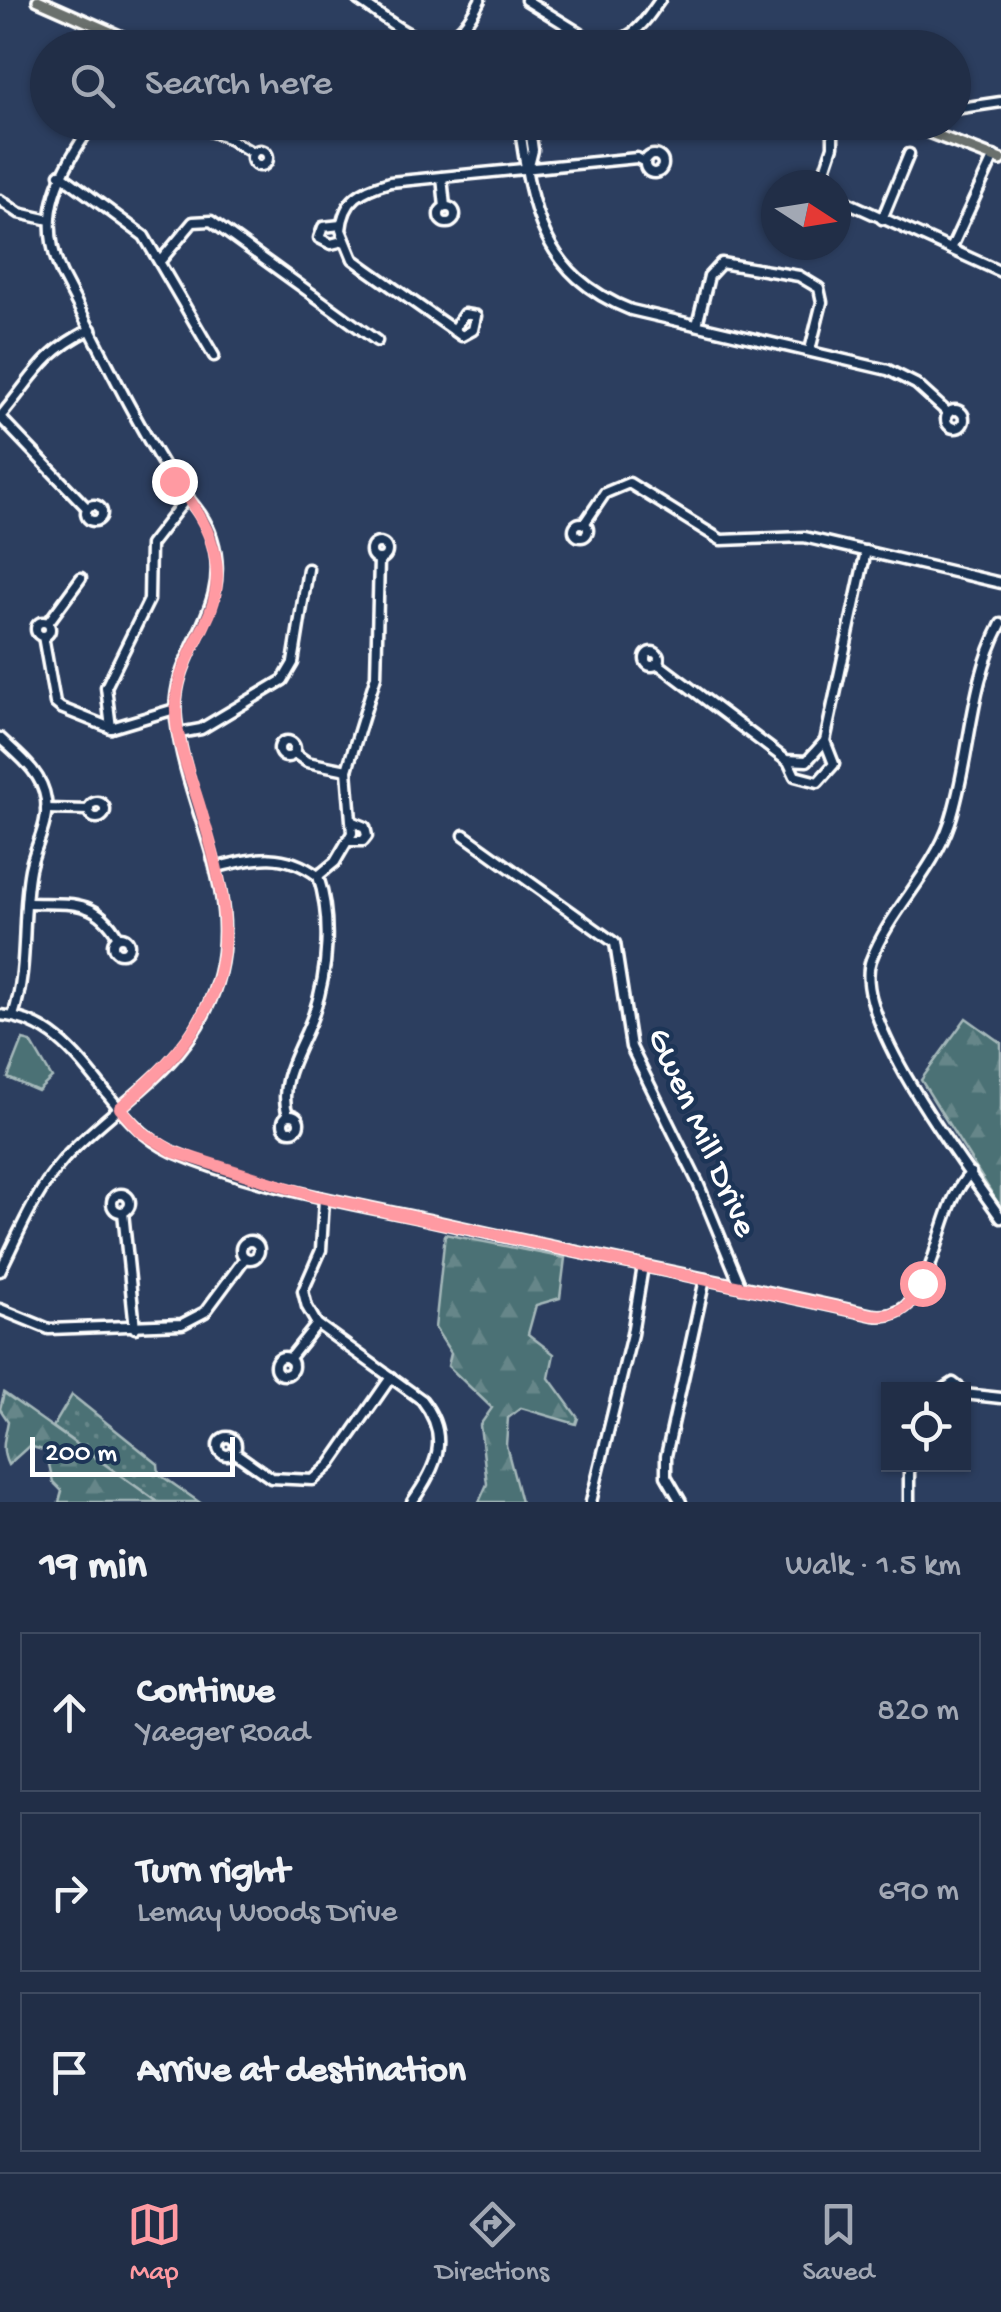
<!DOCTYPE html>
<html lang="en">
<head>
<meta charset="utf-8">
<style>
  body { margin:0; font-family:"Gochi Hand",sans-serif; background:#2d3a52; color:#f1f3f6 }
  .controls { position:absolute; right:30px; bottom:30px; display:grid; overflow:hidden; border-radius:0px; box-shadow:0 2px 8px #0004 }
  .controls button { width:90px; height:90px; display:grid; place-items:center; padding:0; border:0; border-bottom:2px solid #3e4a60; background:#212e47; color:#f1f3f6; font:50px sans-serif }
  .compass { position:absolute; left:761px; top:170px; width:90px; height:90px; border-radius:50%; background:#212e47; box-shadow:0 2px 8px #0004; rotate:102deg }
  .scale { position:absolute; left:30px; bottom:25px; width:205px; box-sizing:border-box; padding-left:10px; border:5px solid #fff; border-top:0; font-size:28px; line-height:35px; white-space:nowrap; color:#fff; -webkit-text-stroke:8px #1d3557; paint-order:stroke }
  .stop { position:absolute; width:30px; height:30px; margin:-22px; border:8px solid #ff9aa2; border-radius:50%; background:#fff }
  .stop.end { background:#ff9aa2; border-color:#fff; box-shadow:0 2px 10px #0008 }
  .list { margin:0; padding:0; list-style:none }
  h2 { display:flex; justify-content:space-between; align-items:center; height:130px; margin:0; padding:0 40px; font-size:42px }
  h2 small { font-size:32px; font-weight:400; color:#a2a8b4 }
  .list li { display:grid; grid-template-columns:65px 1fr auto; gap:30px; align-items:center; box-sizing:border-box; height:160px; margin:0 20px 20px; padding:0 20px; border:2px solid #3e4a60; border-radius:0px }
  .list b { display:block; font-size:38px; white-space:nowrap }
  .list p { margin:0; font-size:32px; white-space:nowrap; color:#a2a8b4 }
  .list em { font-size:32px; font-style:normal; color:#a2a8b4 }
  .icon { flex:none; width:55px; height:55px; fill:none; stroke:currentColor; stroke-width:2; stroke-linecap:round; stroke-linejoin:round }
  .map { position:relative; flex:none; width:1001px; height:1502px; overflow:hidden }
  .search { position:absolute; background:#212e47; box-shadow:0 2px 8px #0004; left:30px; right:30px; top:30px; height:110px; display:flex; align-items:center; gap:25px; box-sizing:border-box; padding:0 35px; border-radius:55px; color:#a2a8b4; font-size:38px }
  .sheet { height:670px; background:#212e47 }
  nav { display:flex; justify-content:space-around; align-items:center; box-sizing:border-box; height:140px; border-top:2px solid #3e4a60; background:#212e47; font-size:28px; color:#a2a8b4 }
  nav a { display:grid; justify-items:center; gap:5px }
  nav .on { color:#ff9aa2 }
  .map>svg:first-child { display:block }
</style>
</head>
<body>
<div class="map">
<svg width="1001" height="1502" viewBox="0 0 1001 1502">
  <defs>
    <pattern id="grass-dots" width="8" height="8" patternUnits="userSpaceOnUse" patternTransform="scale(2.5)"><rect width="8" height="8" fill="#4b7174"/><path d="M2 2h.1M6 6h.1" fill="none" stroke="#668689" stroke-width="1.8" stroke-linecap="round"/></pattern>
    <pattern id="forest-firs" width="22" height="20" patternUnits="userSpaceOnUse" patternTransform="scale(2.5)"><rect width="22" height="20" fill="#4b7174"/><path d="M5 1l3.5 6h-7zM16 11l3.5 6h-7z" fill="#668689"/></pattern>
  </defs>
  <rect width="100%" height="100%" fill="#2c3e5f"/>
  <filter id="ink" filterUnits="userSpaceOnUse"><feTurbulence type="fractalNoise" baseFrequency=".01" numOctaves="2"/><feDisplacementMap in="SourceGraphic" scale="20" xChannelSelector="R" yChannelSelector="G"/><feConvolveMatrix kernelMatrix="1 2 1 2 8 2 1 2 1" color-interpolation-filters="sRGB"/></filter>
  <g filter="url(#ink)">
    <path fill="url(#grass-dots)" stroke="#a5b8ba" stroke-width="2.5" d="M72 1395 158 1464 159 1474 199 1502H158L53 1427Z"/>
    <g fill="url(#forest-firs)" stroke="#a5b8ba" stroke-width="2.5">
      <path d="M966 1018 1001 1043V1208L921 1080Z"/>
      <path d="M445 1234 565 1258 560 1298 536 1305 528 1334 554 1354 549 1378 578 1418 576 1424 521 1408 508 1418 506 1445 521 1502H479L487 1484 480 1425 492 1408 448 1366 451 1353 435 1328Z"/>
      <path d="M4 1393 158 1502H59L62 1491 53 1482 46 1451 29 1446 8 1465C0 1448 5 1439 8 1421L0 1409Z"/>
    </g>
    <path fill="#4b7174" stroke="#a5b8ba" stroke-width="2.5" d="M23 1040 31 1042 52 1078 38 1091 8 1078Z"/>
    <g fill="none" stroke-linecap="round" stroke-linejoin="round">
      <defs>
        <g id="minor">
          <path d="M358 0C408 33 444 73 480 0"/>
          <path d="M526 0 594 42C629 46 642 26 660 0"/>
          <path d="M954 109 1001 102"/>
          <path d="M122 122H137"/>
          <path d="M182 122 224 136 253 153"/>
          <path d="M519 122C531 209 542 275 631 310L888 370 916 384 948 413"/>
          <circle cx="260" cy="158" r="8"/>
          <circle cx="654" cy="164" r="9"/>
          <path d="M529 166 533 150 529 122"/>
          <path d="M60 174 144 236 214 356"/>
          <path d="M442 177 445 207"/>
          <path d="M796 180 810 185"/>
          <path d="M820 185 833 146V122"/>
          <path d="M836 197 1001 272"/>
          <path d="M0 200 19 213 50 220"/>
          <circle cx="447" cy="215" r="8"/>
          <path d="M882 219 909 154"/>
          <path d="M341 225 323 227 319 238 331 244 343 241"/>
          <path d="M951 249 994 156"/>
          <path d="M162 259 193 222 211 221 377 341"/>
          <path d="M697 325 709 276 721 263 799 276 819 288 822 302 810 350"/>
          <path d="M453 330 464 314 476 316 473 330 462 336 368 270 353 259 341 230C344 198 362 190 390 182L637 158 645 162"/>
          <circle cx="955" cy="419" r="9"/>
          <circle cx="94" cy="513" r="8"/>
          <path d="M87 508 0 417C35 376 39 355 91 329"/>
          <circle cx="581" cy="530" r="7"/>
          <path d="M584 524 605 493 629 483 721 540 804 537 1001 583"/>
          <circle cx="379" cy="551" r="8"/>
          <circle cx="43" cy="629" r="7"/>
          <path d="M48 623 81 578"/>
          <path d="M1001 624C969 684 971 758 950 822 933 873 890 910 871 960 850 1017 966 1168 1001 1218"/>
          <path d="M43 636 55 703 61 708 111 728 175 709"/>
          <circle cx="652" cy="659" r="7"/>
          <path d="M657 663 786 760 807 761 825 741 866 551"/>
          <path d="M111 728 106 687 149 600 150 545 188 496"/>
          <path d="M179 733 201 729 283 680 293 663 308 569"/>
          <path d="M0 738C19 756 42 772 46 800 49 825 35 845 30 869 21 918 29 967 13 1016"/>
          <circle cx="287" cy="749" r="8"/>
          <path d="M294 753 307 762 347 770"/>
          <path d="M788 761 795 776 818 782 834 764 825 741"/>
          <circle cx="97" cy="810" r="8"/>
          <path d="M46 809 89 810"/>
          <path d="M464 835 615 943 631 1047 698 1183 741 1287"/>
          <path d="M349 841H363L367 836 365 827 353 822"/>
          <path d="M218 867C257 857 284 851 318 876 332 918 328 971 314 1013 303 1046 276 1080 288 1115"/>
          <path d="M318 876 335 862 352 833 347 770 376 676 379 560"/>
          <path d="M29 903C69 904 96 898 118 937"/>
          <circle cx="121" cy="945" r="8"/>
          <path d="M0 1015C84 1022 103 1121 173 1152 253 1187 344 1202 429 1220 576 1253 725 1282 873 1315 940 1324 931 1208 971 1173"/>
          <circle cx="291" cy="1123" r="8"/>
          <circle cx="121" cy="1203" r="9"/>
          <path d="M324 1199 321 1250 303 1291 307 1307 317 1324 422 1400C451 1437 437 1467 412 1502"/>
          <path d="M123 1212 135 1328"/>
          <circle cx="250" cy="1250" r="9"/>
          <path d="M0 1271C19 1233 36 1191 64 1159 110 1108 174 1076 205 1012 257 908 188 822 176 719 168 651 235 612 212 538 203 509 181 494 166 469 127 407 96 339 62 275 35 216 60 171 94 122"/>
          <path d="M0 1309 49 1329 182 1324 205 1312 245 1258"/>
          <circle cx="284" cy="1366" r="9"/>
          <path d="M289 1359 317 1324"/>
          <path d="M942 1390 953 1383 962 1390"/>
          <path d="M964 1394 1001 1398"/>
          <circle cx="227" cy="1446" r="9"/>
          <path d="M234 1452 271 1478 313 1480 330 1465 391 1377"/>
          <path d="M591 1502 632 1334 643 1266"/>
          <path d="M681 1502 666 1476V1456L705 1279"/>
          <path d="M909 1502V1464"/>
        </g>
        <g id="major">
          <path d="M38 0 147 48"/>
          <path d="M902 122 1001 160"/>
        </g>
      </defs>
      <use href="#minor" stroke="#fff" stroke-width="15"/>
      <use href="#major" stroke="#fff" stroke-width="16"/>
      <use href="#minor" stroke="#1d3557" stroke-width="8"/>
      <use href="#major" stroke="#6b706d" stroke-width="9"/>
    </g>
  </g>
  <g fill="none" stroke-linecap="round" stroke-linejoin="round" filter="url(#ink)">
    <path stroke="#ff9aa2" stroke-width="12" d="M174 481C211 523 232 573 204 626 190 654 175 678 176 711 176 745 193 781 202 814 245 952 230 1013 120 1108L140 1131 174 1152 314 1196 872 1315C900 1318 911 1307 922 1283"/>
  </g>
  <g text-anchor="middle" stroke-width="9" stroke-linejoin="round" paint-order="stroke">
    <g font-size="35" fill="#fff" stroke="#1d3557">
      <text transform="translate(705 1131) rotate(66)" y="12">Gwen Mill Drive</text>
    </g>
  </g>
</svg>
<div class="controls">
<button><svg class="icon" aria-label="locate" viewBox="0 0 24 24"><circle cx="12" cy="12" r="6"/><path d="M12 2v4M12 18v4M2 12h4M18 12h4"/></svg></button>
</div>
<svg class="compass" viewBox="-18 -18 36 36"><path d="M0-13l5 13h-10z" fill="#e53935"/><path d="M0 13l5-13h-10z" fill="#a2a8b4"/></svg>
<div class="scale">200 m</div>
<div class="stop" style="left:922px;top:1283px"></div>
<div class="stop end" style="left:174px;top:481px"></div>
<div class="search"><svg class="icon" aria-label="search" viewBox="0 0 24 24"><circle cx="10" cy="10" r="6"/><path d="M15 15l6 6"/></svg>Search here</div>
</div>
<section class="sheet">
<h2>19 min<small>Walk · 1.5 km</small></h2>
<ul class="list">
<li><svg class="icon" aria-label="ahead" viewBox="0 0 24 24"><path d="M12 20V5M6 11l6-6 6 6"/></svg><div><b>Continue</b><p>Yaeger Road</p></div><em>820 m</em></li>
<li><svg class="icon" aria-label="right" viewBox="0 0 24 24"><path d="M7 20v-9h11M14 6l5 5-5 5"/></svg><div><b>Turn right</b><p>Lemay Woods Drive</p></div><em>690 m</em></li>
<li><svg class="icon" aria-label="arrive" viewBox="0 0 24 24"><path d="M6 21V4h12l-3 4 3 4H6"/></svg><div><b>Arrive at destination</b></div></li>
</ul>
</section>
<nav>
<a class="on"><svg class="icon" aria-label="map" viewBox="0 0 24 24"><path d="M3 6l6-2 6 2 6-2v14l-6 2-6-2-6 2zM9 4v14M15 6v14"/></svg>Map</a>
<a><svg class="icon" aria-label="directions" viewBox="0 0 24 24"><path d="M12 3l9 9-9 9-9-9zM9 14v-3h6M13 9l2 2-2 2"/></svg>Directions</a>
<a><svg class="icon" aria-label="saved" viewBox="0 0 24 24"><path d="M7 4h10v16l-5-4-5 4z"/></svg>Saved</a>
</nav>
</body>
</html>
